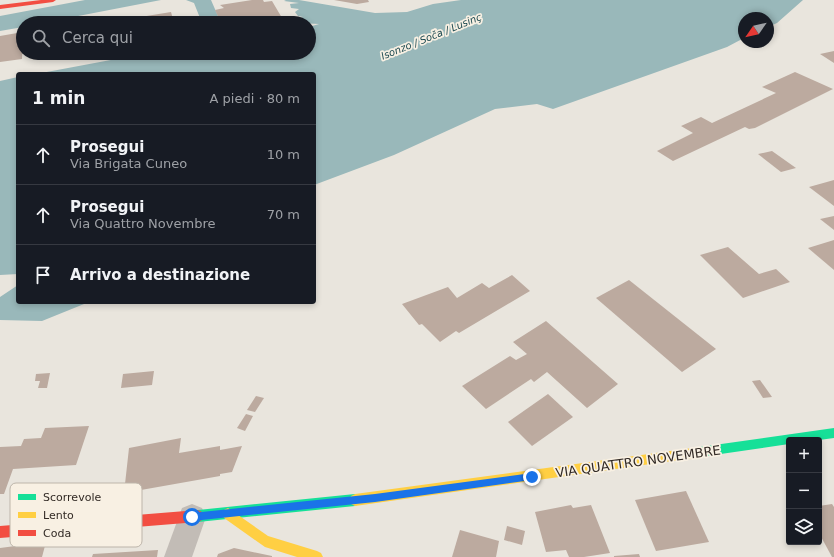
<!DOCTYPE html>
<html lang="it">
<head>
<meta charset="utf-8">
<style>
  body { margin:0; font-family:"DejaVu Sans",sans-serif; background:#20242c; color:#f1f3f6 }
  .controls { position:absolute; right:12px; bottom:12px; display:grid; overflow:hidden; border-radius:4px; box-shadow:0 2px 6px #0003 }
  .controls button { width:36px; height:36px; display:grid; place-items:center; padding:0; border:0; border-bottom:1px solid #363941; background:#171b24; color:#f1f3f6; font:20px sans-serif }
  .compass { position:absolute; left:738px; top:12px; width:36px; height:36px; border-radius:50%; background:#171b24; box-shadow:0 2px 6px #0003; rotate:236deg }
  .stop { position:absolute; width:12px; height:12px; margin:-9px; border:3px solid #1a73e8; border-radius:50%; background:#fff }
  .stop.end { background:#1a73e8; border-color:#fff; box-shadow:0 1px 4px #0008 }
  .list { margin:0; padding:0; list-style:none }
  h2 { display:flex; justify-content:space-between; align-items:center; height:52px; margin:0; padding:0 16px; font-size:17px }
  h2 small { font-size:13px; font-weight:400; color:#9ea1a6 }
  .list li { display:grid; grid-template-columns:26px 1fr auto; gap:12px; align-items:center; box-sizing:border-box; height:60px; padding:0 16px; border-top:1px solid #363941 }
  .list b { display:block; font-size:15px; white-space:nowrap }
  .list p { margin:0; font-size:13px; white-space:nowrap; color:#9ea1a6 }
  .list em { font-size:13px; font-style:normal; color:#9ea1a6 }
  .icon { flex:none; width:22px; height:22px; fill:none; stroke:currentColor; stroke-width:2; stroke-linecap:round; stroke-linejoin:round }
  .map { position:relative; flex:none; width:834px; height:557px; overflow:hidden }
  .search { position:absolute; background:#171b24; box-shadow:0 2px 6px #0003; left:16px; top:16px; width:300px; height:44px; display:flex; align-items:center; gap:10px; box-sizing:border-box; padding:0 14px; border-radius:22px; color:#9ea1a6; font-size:15px }
  .panel { position:absolute; background:#171b24; box-shadow:0 2px 6px #0003; left:16px; top:72px; width:300px; height:232px; border-radius:4px }
  .map>svg:first-child { display:block }
</style>
</head>
<body>
<div class="map">
<svg width="834" height="557" viewBox="0 0 834 557">
  <rect width="100%" height="100%" fill="#e9e5dd"/>
  <g fill="#99b8ba">
    <path d="M85 0H161L42 23H23V27L0 31V16Z"/>
    <path d="M186 0H211L221 23H202L194 3Z"/>
    <path d="M286 0H299L375 13 407 12 433 4 461 0H803L777 23 768 27V18H744V38L727 47 553 109 537 104 495 109 394 155 314 185V74H36L148 53H309V27L319 24 299 23 297 19 303 17 298 16 295 12 299 9 291 8 290 4 299 3 284 1Z"/>
    <path d="M18 77V274L0 275V81Z"/>
    <path d="M18 285V302H89L42 321 0 320V297Z"/>
  </g>
  <g fill="#bcaa9f">
    <path d="M252 0H263L264 2 272 1 285 23H259L257 20 242 23H221L215 10 224 8 220 5Z"/>
    <path d="M334 0H368L369 2 357 4Z"/>
    <path d="M171 12 174 23H110V22Z"/>
    <path d="M23 32 22 59 0 62V36Z"/>
    <path d="M834 51V63L820 54Z"/>
    <path d="M795 72 833 89 755 128 749 129 745 127 673 161 657 151 693 133 681 126 701 117 712 123 776 93 762 87Z"/>
    <path d="M772 151 796 168 781 172 758 154Z"/>
    <path d="M834 180V206L809 187Z"/>
    <path d="M834 216V230L820 219Z"/>
    <path d="M834 240V270L808 248Z"/>
    <path d="M728 247 759 274 776 269 790 282 743 298 700 255Z"/>
    <path d="M512 275 530 291 459 333 456 331 440 342 422 324 419 325 402 304 448 287 457 298 482 283 489 288Z"/>
    <path d="M629 280 716 349 682 372 596 298Z"/>
    <path d="M546 321 618 384 587 408 547 372 534 382 531 379 486 409 462 386 510 356 516 360 527 354 513 342Z"/>
    <path d="M154 371 152 385 121 388 123 374Z"/>
    <path d="M50 373 47 388H38L40 381H35L36 374Z"/>
    <path d="M760 380 772 397 763 398 752 381Z"/>
    <path d="M548 394 573 417 532 446 508 422Z"/>
    <path d="M256 396 264 398 255 412 247 410Z"/>
    <path d="M246 414 253 416 245 431 237 428Z"/>
    <path d="M89 426 76 465 13 469 4 494H0V447L21 446 24 439 41 438 45 428Z"/>
    <path d="M181 438 179 453 220 446V450L242 446 232 472 220 474V476L124 493 129 448Z"/>
    <path d="M686 491 709 542 656 551 635 500Z"/>
    <path d="M832 504 834 507V557H832L819 533V506Z"/>
    <path d="M571 505 573 508 591 505 610 553 584 557H569L566 550 546 552 535 512Z"/>
    <path d="M507 526 525 531 522 545 504 540Z"/>
    <path d="M460 530 499 541 496 557H452Z"/>
    <path d="M46 542 42 557H0V548Z"/>
    <path d="M234 548 272 556V557H217L218 554Z"/>
    <path d="M158 550 157 557H92L93 554Z"/>
    <path d="M639 554 640 557H614V556Z"/>
  </g>
  <g fill="none" stroke-linecap="round" stroke-linejoin="round">
    <path fill="#c2bcb6" fill-rule="evenodd" d="M192 504 202 508 206 517 192 557H164L182 508Z"/>
    <g fill="#16e098" fill-rule="evenodd">
      <path d="M834 428V438L819 440H789V444L700 457 696 456 694 452 696 448 700 447Z"/>
      <path d="M355 494 359 496 361 500 359 504 355 506 198 522 194 520 192 516 194 512 198 510Z"/>
    </g>
    <g fill="#ffcf43" fill-rule="evenodd">
      <path d="M700 447 704 448 706 452 704 456 700 457 355 506 351 504 349 500 351 496 355 494Z"/>
      <path d="M228 508 268 536 317 551 321 553 323 557H297L265 547 224 518 222 514 224 510Z"/>
    </g>
    <g fill="#f24e42" fill-rule="evenodd">
      <path d="M41 0H56L53 2 0 9V5Z"/>
      <path d="M198 510 202 512 204 516 202 520 198 522 0 538V526Z"/>
    </g>
  </g>
  <path fill="#1a73e8" d="M532 473 536 477 532 480 375 502 192 521 188 520 187 517 188 514 192 513 375 494Z"/>
  <g text-anchor="middle" stroke-width="3.5" stroke-linejoin="round" paint-order="stroke">
    <g font-size="10" font-style="italic" fill="#1d4a51" stroke="#f8f0e3">
      <text transform="translate(431 36) rotate(-22)" y="4">Isonzo / Soča / Lusinç</text>
    </g>
    <g font-size="13" fill="#322a25" stroke="#f8f0e3">
      <text transform="translate(638 461) rotate(-8)" y="5">VIA QUATTRO NOVEMBRE</text>
    </g>
  </g>
  <rect x="10" y="483" width="132" height="64" rx="6" fill="#f8f0e3" stroke="#bdb5aa" stroke-width="1"/>
  <rect x="18" y="494" width="18" height="6" fill="#16e098"/>
  <rect x="18" y="512" width="18" height="6" fill="#ffcf43"/>
  <rect x="18" y="530" width="18" height="6" fill="#f24e42"/>
  <g font-size="11" fill="#322a25">
    <text x="43" y="501">Scorrevole</text>
    <text x="43" y="519">Lento</text>
    <text x="43" y="537">Coda</text>
  </g>
</svg>
<div class="controls">
<button>+</button>
<button>−</button>
<button><svg class="icon" aria-label="layers" viewBox="0 0 24 24"><path d="M12 4l9 5-9 5-9-5zM3 14l9 5 9-5"/></svg></button>
</div>
<svg class="compass" viewBox="-18 -18 36 36"><path d="M0-13l5 13h-10z" fill="#e53935"/><path d="M0 13l5-13h-10z" fill="#9ea1a6"/></svg>
<div class="stop" style="left:192px;top:517px"></div>
<div class="stop end" style="left:532px;top:477px"></div>
<div class="search"><svg class="icon" aria-label="search" viewBox="0 0 24 24"><circle cx="10" cy="10" r="6"/><path d="M15 15l6 6"/></svg>Cerca qui</div>
<section class="panel">
<h2>1 min<small>A piedi · 80 m</small></h2>
<ul class="list">
<li><svg class="icon" aria-label="ahead" viewBox="0 0 24 24"><path d="M12 20V5M6 11l6-6 6 6"/></svg><div><b>Prosegui</b><p>Via Brigata Cuneo</p></div><em>10 m</em></li>
<li><svg class="icon" aria-label="ahead" viewBox="0 0 24 24"><path d="M12 20V5M6 11l6-6 6 6"/></svg><div><b>Prosegui</b><p>Via Quattro Novembre</p></div><em>70 m</em></li>
<li><svg class="icon" aria-label="arrive" viewBox="0 0 24 24"><path d="M6 21V4h12l-3 4 3 4H6"/></svg><div><b>Arrivo a destinazione</b></div></li>
</ul>
</section>
</div>
</body>
</html>
